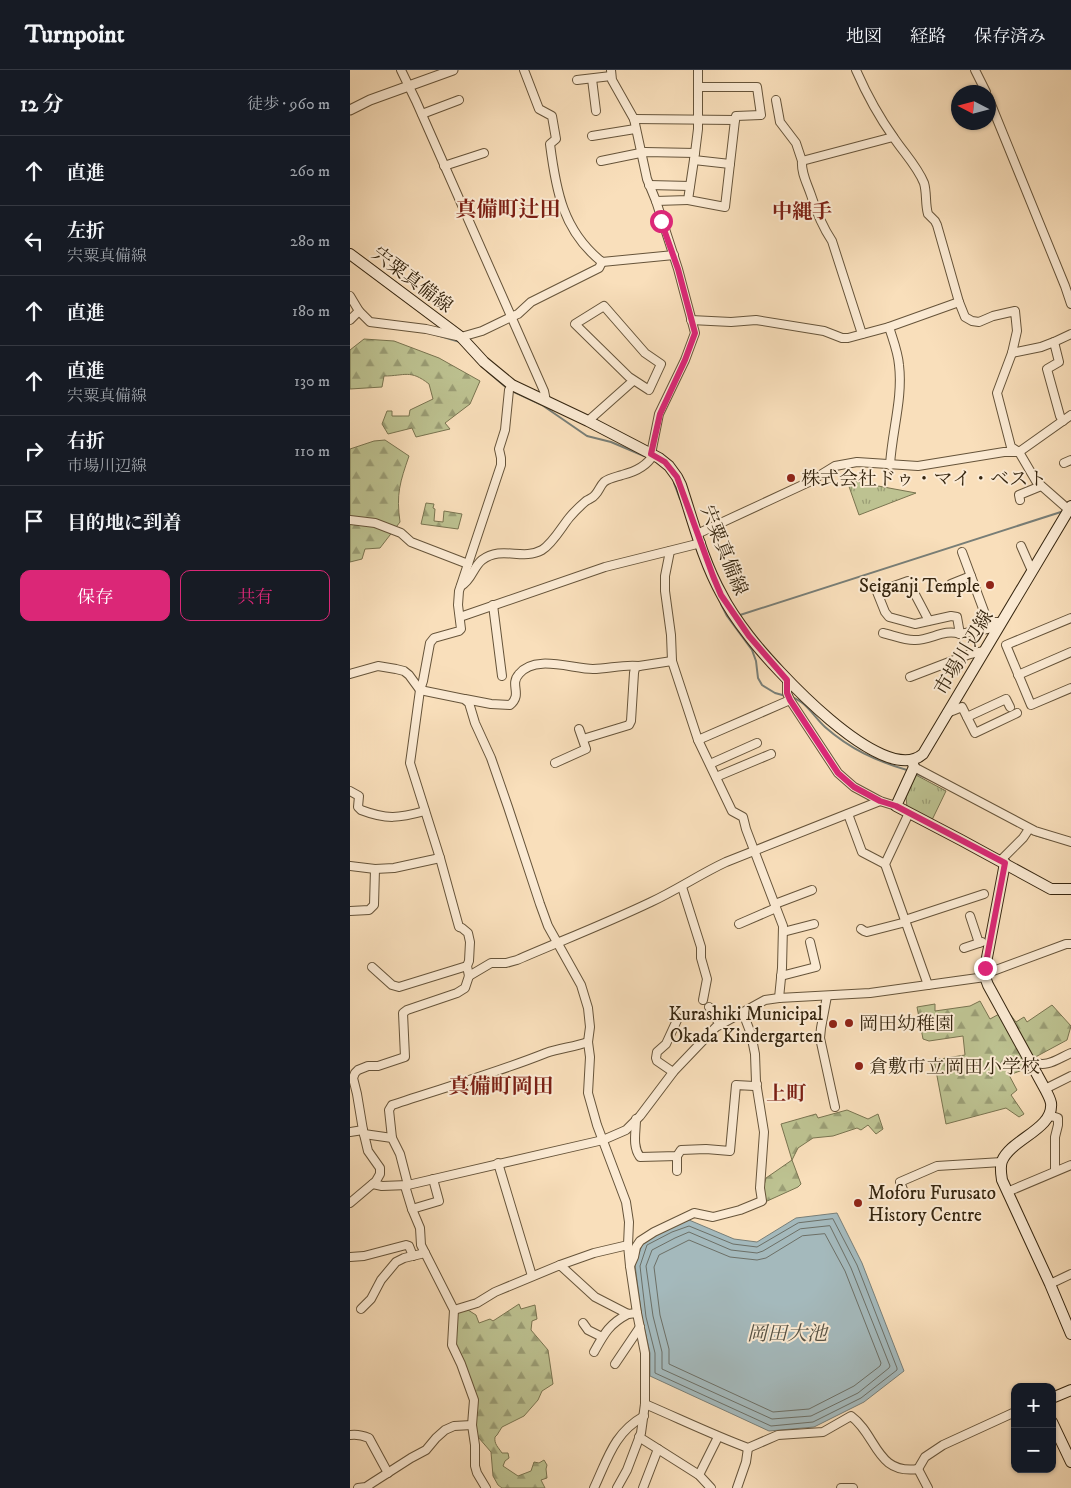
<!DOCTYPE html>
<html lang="ja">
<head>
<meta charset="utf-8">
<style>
  body { margin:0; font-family:"IM FELL DW Pica","Noto Serif JP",serif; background:#242831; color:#f1f3f6 }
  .controls { position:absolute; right:15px; bottom:15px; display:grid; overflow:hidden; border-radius:10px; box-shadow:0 1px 4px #0004 }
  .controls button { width:45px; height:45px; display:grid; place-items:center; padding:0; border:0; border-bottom:1px solid #363941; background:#171b24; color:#f1f3f6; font:25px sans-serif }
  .compass { position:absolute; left:601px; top:15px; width:45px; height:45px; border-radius:50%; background:#171b24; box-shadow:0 1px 4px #0004; rotate:276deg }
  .stop { position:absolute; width:15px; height:15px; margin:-11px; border:4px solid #db2777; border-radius:50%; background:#fff }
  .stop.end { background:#db2777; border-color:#fff; box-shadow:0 1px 5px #0008 }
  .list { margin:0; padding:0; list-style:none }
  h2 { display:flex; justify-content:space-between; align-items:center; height:65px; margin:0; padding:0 20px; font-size:21px }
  h2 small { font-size:16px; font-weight:400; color:#9ea1a6 }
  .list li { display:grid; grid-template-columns:32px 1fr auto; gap:15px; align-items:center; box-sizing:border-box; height:70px; padding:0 20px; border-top:1px solid #363941 }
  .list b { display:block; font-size:19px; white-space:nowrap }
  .list p { margin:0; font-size:16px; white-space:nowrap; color:#9ea1a6 }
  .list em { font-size:16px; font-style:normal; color:#9ea1a6 }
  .actions { display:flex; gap:10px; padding:15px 20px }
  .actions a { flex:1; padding:11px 0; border:1px solid #db2777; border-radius:10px; text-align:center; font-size:18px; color:#db2777 }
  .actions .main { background:#db2777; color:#fff }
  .icon { flex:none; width:28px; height:28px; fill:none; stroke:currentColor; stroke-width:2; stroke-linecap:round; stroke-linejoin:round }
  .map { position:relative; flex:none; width:721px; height:1418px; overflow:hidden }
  header { display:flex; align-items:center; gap:30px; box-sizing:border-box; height:70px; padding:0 25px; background:#171b24; border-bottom:1px solid #363941 }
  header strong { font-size:24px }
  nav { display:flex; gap:28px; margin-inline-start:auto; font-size:18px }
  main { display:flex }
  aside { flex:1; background:#171b24 }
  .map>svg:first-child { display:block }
</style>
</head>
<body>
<header>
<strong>Turnpoint</strong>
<nav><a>地図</a><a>経路</a><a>保存済み</a></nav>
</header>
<main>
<aside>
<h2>12 分<small>徒歩 · 960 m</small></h2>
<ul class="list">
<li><svg class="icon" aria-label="ahead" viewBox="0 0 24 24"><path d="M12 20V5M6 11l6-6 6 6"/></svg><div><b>直進</b></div><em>260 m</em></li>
<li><svg class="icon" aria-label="left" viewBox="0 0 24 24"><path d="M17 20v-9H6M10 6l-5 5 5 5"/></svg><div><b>左折</b><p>宍粟真備線</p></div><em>280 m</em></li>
<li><svg class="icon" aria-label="ahead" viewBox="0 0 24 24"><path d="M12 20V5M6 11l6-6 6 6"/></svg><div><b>直進</b></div><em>180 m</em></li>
<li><svg class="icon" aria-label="ahead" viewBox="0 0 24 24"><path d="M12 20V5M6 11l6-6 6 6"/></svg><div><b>直進</b><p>宍粟真備線</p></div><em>130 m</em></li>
<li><svg class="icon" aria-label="right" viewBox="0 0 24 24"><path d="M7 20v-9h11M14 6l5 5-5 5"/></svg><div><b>右折</b><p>市場川辺線</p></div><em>110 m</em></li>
<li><svg class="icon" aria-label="arrive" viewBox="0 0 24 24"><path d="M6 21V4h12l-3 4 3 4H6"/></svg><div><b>目的地に到着</b></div></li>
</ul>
<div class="actions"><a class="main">保存</a><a>共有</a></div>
</aside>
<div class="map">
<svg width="721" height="1418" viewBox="0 0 721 1418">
  <defs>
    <pattern id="grass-tufts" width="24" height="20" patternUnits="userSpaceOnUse" patternTransform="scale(1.25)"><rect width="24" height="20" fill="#bdc291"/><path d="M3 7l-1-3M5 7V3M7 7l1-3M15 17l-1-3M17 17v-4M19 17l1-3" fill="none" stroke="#9a9d75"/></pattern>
    <pattern id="forest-firs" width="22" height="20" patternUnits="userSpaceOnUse" patternTransform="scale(1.25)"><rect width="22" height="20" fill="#bdc291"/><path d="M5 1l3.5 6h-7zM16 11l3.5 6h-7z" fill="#9a9d75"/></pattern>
  </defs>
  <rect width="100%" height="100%" fill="#f9dfbb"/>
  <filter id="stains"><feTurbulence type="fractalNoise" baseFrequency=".004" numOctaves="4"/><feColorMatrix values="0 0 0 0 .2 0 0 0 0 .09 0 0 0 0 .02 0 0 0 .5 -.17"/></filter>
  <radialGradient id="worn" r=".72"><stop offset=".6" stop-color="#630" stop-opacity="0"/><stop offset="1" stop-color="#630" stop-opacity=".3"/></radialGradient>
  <g fill="url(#grass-tufts)" stroke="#797450">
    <path d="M496 408 512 413 566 423 509 445Z"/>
    <path d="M566 705 596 721 582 750 557 737 556 727Z"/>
  </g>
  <g fill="url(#forest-firs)" stroke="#797450">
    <path d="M14 269 44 271 89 288 130 311 120 334 95 353 100 359 66 367 62 358 38 364 32 354 37 341H42V346H59L60 340 83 329 79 314C60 299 55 306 34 306L32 317 0 319V280Z"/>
    <path d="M35 370 59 386C50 412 46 424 50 452L30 478 15 479 12 489 0 492V379L24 371Z"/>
    <path d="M76 433 84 434 83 438 85 439 84 451 93 452 94 441 112 444 108 459 71 454Z"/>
    <path d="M630 931 640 949 651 943 660 944 666 952 674 947 677 952 702 935 721 956 717 970 678 991 681 997 659 1005 667 1020 661 1025 674 1044 669 1047 656 1038 596 1054 584 990 615 985 613 966 579 971 573 969 567 937 585 934V941L620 936Z"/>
    <path d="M497 1040 518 1049 528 1044 533 1059 526 1064 518 1055 511 1060 507 1058 483 1066 463 1068 448 1078 442 1090 451 1114 448 1117 415 1132 413 1119 416 1108 442 1090 431 1054 466 1044 468 1048Z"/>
    <path d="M169 1234 171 1239 185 1235 187 1249 182 1251 181 1260 198 1280 203 1314 192 1321 188 1330 174 1346 152 1357 147 1365 145 1367C144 1374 148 1377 152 1383H158L159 1388 155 1391 153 1396 168 1406 181 1401 184 1392 189 1393 194 1390 197 1395 196 1399 197 1408 191 1410 195 1418H152L148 1415 143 1406 141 1382 128 1367 125 1355 127 1330 104 1275 105 1249 109 1242 118 1240 126 1245 129 1253 140 1249 143 1251Z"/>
  </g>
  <path fill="#a4b9bc" stroke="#787e77" d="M487 1143 512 1193 554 1301 514 1332 464 1357 419 1361 300 1306V1283L292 1248 285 1195 293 1172 320 1158 339 1150 384 1169 407 1172 446 1148Z"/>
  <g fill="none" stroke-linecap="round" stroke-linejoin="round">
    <g stroke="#6c6f66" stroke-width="1">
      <path d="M483 1149 507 1195 547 1298V1300L511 1328 463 1352 421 1356 305 1303V1283L296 1247 290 1196 297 1175 322 1162 339 1156 383 1174 407 1177 448 1153Z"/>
      <path d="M480 1156 501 1198 540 1296 539 1298 508 1323 461 1346 422 1349 312 1299V1282L303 1246 296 1196 302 1180 325 1168 339 1162 381 1180 407 1183 413 1181 450 1159Z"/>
      <path d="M475 1164 495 1201 531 1293 530 1296 504 1316 459 1339 423 1342 319 1294V1279L310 1245 304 1197 309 1185 339 1170 380 1187 407 1190 416 1188 452 1166Z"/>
    </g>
    <g stroke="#787e77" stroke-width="2">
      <path d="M10 247 17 254"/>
      <path d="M83 264 110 272"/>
      <path d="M137 301 158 319"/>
      <path d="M162 321 192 335 237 366 261 372 294 386"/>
      <path d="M324 413 330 429"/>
      <path d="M371 534 377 546 402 580 406 591 408 608 412 615 425 623 436 626"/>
      <path d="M390 545 714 441"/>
      <path d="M441 627C456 631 464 647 475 657 500 679 526 691 557 700"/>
      <path d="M565 703 583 711"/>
      <path d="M685 765 702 770"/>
    </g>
    <defs>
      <g id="minor">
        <path d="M51 0 66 31 194 321 196 331"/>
        <path d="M174 0 189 39 202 46 206 69 200 74C206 121 213 161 252 192L324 185"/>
        <path d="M261 0 262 10 284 49 297 109 306 131 328 199 345 263 335 290 309 344 301 384"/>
        <path d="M506 0C516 23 529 47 544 68 554 83 567 96 574 113 577 123 575 134 578 144L585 151 587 155 609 232 615 247 622 251 629 252 643 246 665 241 667 261 662 283 647 323 661 377 669 382 686 411 719 440"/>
        <path d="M625 0 636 22"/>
        <path d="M242 9 246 41"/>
        <path d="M227 10 261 6"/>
        <path d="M349 17H407L411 45 386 46 385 50"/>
        <path d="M638 27 715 216 721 234"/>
        <path d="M426 30 430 52 446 73 452 91"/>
        <path d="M72 44 109 30"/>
        <path d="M284 49 385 50 375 137 338 130"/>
        <path d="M242 66 285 59"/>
        <path d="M344 90 380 94"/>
        <path d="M251 91 295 82 345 83 348 59V0"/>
        <path d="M94 96 134 83"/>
        <path d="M299 115 340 116"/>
        <path d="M306 131 338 130 345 83"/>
        <path d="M0 226 9 241 20 252 76 259 111 267 132 261 161 247 168 244 181 232 249 198 252 192"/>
        <path d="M254 236 295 283 311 294 299 320 279 307 225 254Z"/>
        <path d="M0 250 9 241"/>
        <path d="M341 250 381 252 406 250 474 261 492 268H498L539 257 609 232"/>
        <path d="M539 257C543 270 548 282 549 295 553 328 542 361 540 395"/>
        <path d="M512 264 482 171C472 156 466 141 461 125 457 113 451 103 452 91L543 67"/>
        <path d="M704 272 721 264"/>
        <path d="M662 283 691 277 704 272 709 292 697 299 710 346 713 351"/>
        <path d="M238 351 283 311"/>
        <path d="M714 393 721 390"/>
        <path d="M670 430 669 425 691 416"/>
        <path d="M0 450 25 453 51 463 61 472 118 494"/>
        <path d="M347 464 459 412 485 396 507 392 568 396 654 382H669L721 345"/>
        <path d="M671 476 682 501"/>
        <path d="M320 481 315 506V521L321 565 322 591 348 670 382 741 393 747 396 759 433 856 432 898 429 928"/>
        <path d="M612 482 638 552H651"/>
        <path d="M601 514 621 506"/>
        <path d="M111 516C122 510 123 497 132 490 152 475 172 491 192 480 203 473 211 458 219 448 224 442 230 436 236 431 239 429 243 428 245 425 249 421 250 416 254 412 259 408 266 407 272 405 284 402 297 396 303 385"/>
        <path d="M143 535 152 606"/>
        <path d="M110 547 255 497 351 473"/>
        <path d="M721 548 656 575 681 635 721 618"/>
        <path d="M579 551 558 511 527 522 535 542 539 547 565 554 601 546 607 547 610 564 648 557"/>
        <path d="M533 563C542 565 554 570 564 570 580 571 594 558 610 564"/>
        <path d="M0 604 28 596 46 599 54 601 59 605 70 620 114 629 119 633 125 653 141 688 158 737 190 834 198 856 231 915 238 938 240 957 238 972 240 987 238 1023 247 1055 276 1132 279 1152 278 1175 280 1196 287 1243 295 1283V1334L291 1363 277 1400 267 1418"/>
        <path d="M668 605 721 582"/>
        <path d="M560 607 620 584 634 581"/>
        <path d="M437 610V623L440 630 488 703 504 717 530 731 546 736"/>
        <path d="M115 629 141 634 160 635C173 624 159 615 169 604 185 584 222 599 243 599 258 599 274 594 289 596"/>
        <path d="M597 643 612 637 625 663 667 643"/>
        <path d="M617 647 656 629 660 637"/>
        <path d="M233 669 279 655 281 651 284 603 285 598 289 596 322 591"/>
        <path d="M348 670 440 630"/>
        <path d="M205 693 236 679 229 659"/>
        <path d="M360 694 407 673"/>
        <path d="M564 697 685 761 721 772"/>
        <path d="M366 707 421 684"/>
        <path d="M0 721 9 726 8 737 11 740C37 750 49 748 75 741"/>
        <path d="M559 743 535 794 578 915"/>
        <path d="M498 744 512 782 535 794"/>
        <path d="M650 791 673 768 679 759"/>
        <path d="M0 796 25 799 44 798 90 788"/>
        <path d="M332 817 351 877V888L357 909 353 930"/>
        <path d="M425 834 462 820"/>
        <path d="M0 841 19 840 24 835 25 799"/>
        <path d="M620 846 629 873"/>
        <path d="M555 850 634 824"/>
        <path d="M389 854 426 838"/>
        <path d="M511 859 514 861 517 862 556 852"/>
        <path d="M433 862 464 854"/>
        <path d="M614 878 632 872"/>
        <path d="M22 897 42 915 49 917 117 896"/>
        <path d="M635 904 716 874H721"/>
        <path d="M119 906 141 893H156L167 890C211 871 257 853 301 832 327 820 350 804 376 792L530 731"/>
        <path d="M431 906 466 897 460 872"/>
        <path d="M477 926 471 958 470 968 485 1037"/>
        <path d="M359 937 370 955"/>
        <path d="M681 991C696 999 707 989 721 983"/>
        <path d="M323 1002 307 991 306 988 307 982 316 974 328 948"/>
        <path d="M695 1019 721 1006"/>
        <path d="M699 1046 705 1047 708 1048V1055L705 1067V1100"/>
        <path d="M286 1049C286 1062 282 1076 290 1087L327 1086 331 1080 356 1079 380 1081 386 1015 404 1016 407 1014"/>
        <path d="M0 1062 13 1060"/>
        <path d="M14 1064 42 1068 50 1084 58 1115"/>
        <path d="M42 1068 39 1040 42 1035C93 1018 146 1003 196 983 210 978 224 977 238 972"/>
        <path d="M327 1086V1101"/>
        <path d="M148 1093 182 1206"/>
        <path d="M23 1114 32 1116 58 1115 253 1070 276 1060 290 1046 324 1001 366 957 415 930 429 928 520 923 635 907"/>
        <path d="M55 1116 62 1139 70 1158 71 1175 104 1240 102 1275 111 1294 124 1330 122 1355 125 1375V1396L127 1403 136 1418"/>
        <path d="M554 1122 550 1112 587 1096 652 1092"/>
        <path d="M657 1122 721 1095"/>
        <path d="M0 1133 26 1111 30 1104V1098L18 1081 13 1060 7 1024 3 1008 5 1003 8 1000 18 996H28L55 987 53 943 57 940 107 923 115 918 119 906 117 896 119 891 120 872 118 863 112 858 109 857 90 788 60 693 61 686 70 620 73 611 80 573 84 568 109 561 111 559 108 535 109 521 151 395V388L149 379 155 360 159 320 162 315"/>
        <path d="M62 1139 89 1131 83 1109"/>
        <path d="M0 1187 14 1186 56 1175 59 1176 63 1186"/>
        <path d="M210 1195 244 1183 278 1175"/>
        <path d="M280 1196 284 1187 286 1177 290 1171 304 1162 344 1143 363 1147 390 1140 412 1131 410 1118 414 1062 406 1012 405 984 401 964 393 943"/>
        <path d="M700 1214 721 1204"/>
        <path d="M11 1239 21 1229 31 1210 46 1192 54 1188 75 1183"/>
        <path d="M104 1240 127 1233 145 1222 210 1195 245 1227 278 1244 287 1243"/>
        <path d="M233 1253 238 1260 252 1267"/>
        <path d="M244 1282C254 1264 259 1254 278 1244"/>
        <path d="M265 1294 290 1257"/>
        <path d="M295 1334C330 1349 363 1365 398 1378L428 1365 473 1362 501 1346C527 1365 526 1405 568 1399"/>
        <path d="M0 1365C7 1364 12 1365 19 1368L38 1403"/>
        <path d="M289 1367 349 1405 361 1418"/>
        <path d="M568 1399 575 1387 593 1375 665 1342"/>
        <path d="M568 1399 578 1418"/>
        <path d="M349 1405 368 1367"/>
        <path d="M8 1418 16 1417 22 1413 61 1388 76 1380 86 1368 95 1360 104 1356 122 1355"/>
        <path d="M244 1418C258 1388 264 1363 294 1346"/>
        <path d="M293 1418 308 1379"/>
        <path d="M387 1418 396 1392 398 1378"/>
        <path d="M491 1418H503"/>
      </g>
      <path id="tertiary" d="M0 40 20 30 103 0"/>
      <g id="secondary">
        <path d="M0 184 111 267 134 292 162 315 238 351 309 388 319 396 327 407 331 415C343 451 353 491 372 525 379 539 389 553 399 566 422 596 533 719 573 684L721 436"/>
        <path d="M562 691 564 697 546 736 611 770 701 819H721"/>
        <path d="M655 793 635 898V907L638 915 695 1019C697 1023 700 1028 701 1033 704 1059 661 1069 652 1091 650 1096 651 1104 652 1110L700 1214 721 1264"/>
        <path d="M702 1328 721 1320"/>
        <path d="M702 1352 721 1392"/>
      </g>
    </defs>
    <use href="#minor" stroke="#66543a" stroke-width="10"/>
    <use href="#tertiary" stroke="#66543a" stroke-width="11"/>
    <use href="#secondary" stroke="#35250f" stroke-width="12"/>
    <use href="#minor" stroke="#fbead3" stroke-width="8"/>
    <use href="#tertiary" stroke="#fbead3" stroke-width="9"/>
    <use href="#secondary" stroke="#fbead3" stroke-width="10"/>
  </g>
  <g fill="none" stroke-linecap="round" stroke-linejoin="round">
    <path stroke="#db2777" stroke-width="6" d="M311 151 328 199 345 263 335 290 310 344 301 384 315 392 327 407 363 506 371 525 399 566 437 610V623L440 630 488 703 504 717 530 731 546 736 655 793 635 898"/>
  </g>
  <g fill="#8f2418" stroke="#fbead3" stroke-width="2">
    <circle cx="441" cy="408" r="5"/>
    <circle cx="640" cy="515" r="5"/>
    <circle cx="499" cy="953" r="5"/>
    <circle cx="483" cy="954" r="5"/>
    <circle cx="509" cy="996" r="5"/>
    <circle cx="508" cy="1133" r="5"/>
  </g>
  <g text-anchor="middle" stroke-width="4" stroke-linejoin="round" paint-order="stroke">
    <g font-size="19" fill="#35250f" stroke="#fbead3">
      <text transform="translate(63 209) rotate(37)" y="7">宍粟真備線</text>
      <text transform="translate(375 480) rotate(68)" y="7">宍粟真備線</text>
      <text transform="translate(613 582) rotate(-59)" y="7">市場川辺線</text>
    </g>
    <g font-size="19" fill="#35250f" stroke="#fbead3" text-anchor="start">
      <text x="451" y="415">株式会社ドゥ・マイ・ベスト</text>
      <text x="630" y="522" text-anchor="end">Seiganji Temple</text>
      <text x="473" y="950" text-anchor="end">Kurashiki Municipal<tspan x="473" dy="22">Okada Kindergarten</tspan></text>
      <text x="509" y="960">岡田幼稚園</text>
      <text x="519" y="1003">倉敷市立岡田小学校</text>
      <text x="518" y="1129">Moforu Furusato<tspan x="518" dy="22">History Centre</tspan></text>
    </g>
    <g font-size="20" font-weight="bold" fill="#7a1f14" stroke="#fbead3">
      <text x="452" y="148">中縄手</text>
      <text x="436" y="1030">上町</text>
    </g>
    <g font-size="20" font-style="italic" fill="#565143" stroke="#fbead3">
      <text x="437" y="1270">岡田大池</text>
    </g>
    <g font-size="21" font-weight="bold" fill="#7a1f14" stroke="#fbead3">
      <text x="158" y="146">真備町辻田</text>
      <text x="151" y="1023">真備町岡田</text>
    </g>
  </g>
  <rect width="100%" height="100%" filter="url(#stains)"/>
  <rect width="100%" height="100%" fill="url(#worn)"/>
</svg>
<div class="controls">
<button>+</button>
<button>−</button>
</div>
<svg class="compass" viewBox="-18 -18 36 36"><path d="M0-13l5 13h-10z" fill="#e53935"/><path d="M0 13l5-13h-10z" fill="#9ea1a6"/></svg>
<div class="stop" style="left:311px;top:151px"></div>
<div class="stop end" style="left:635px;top:898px"></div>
</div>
</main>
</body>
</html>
